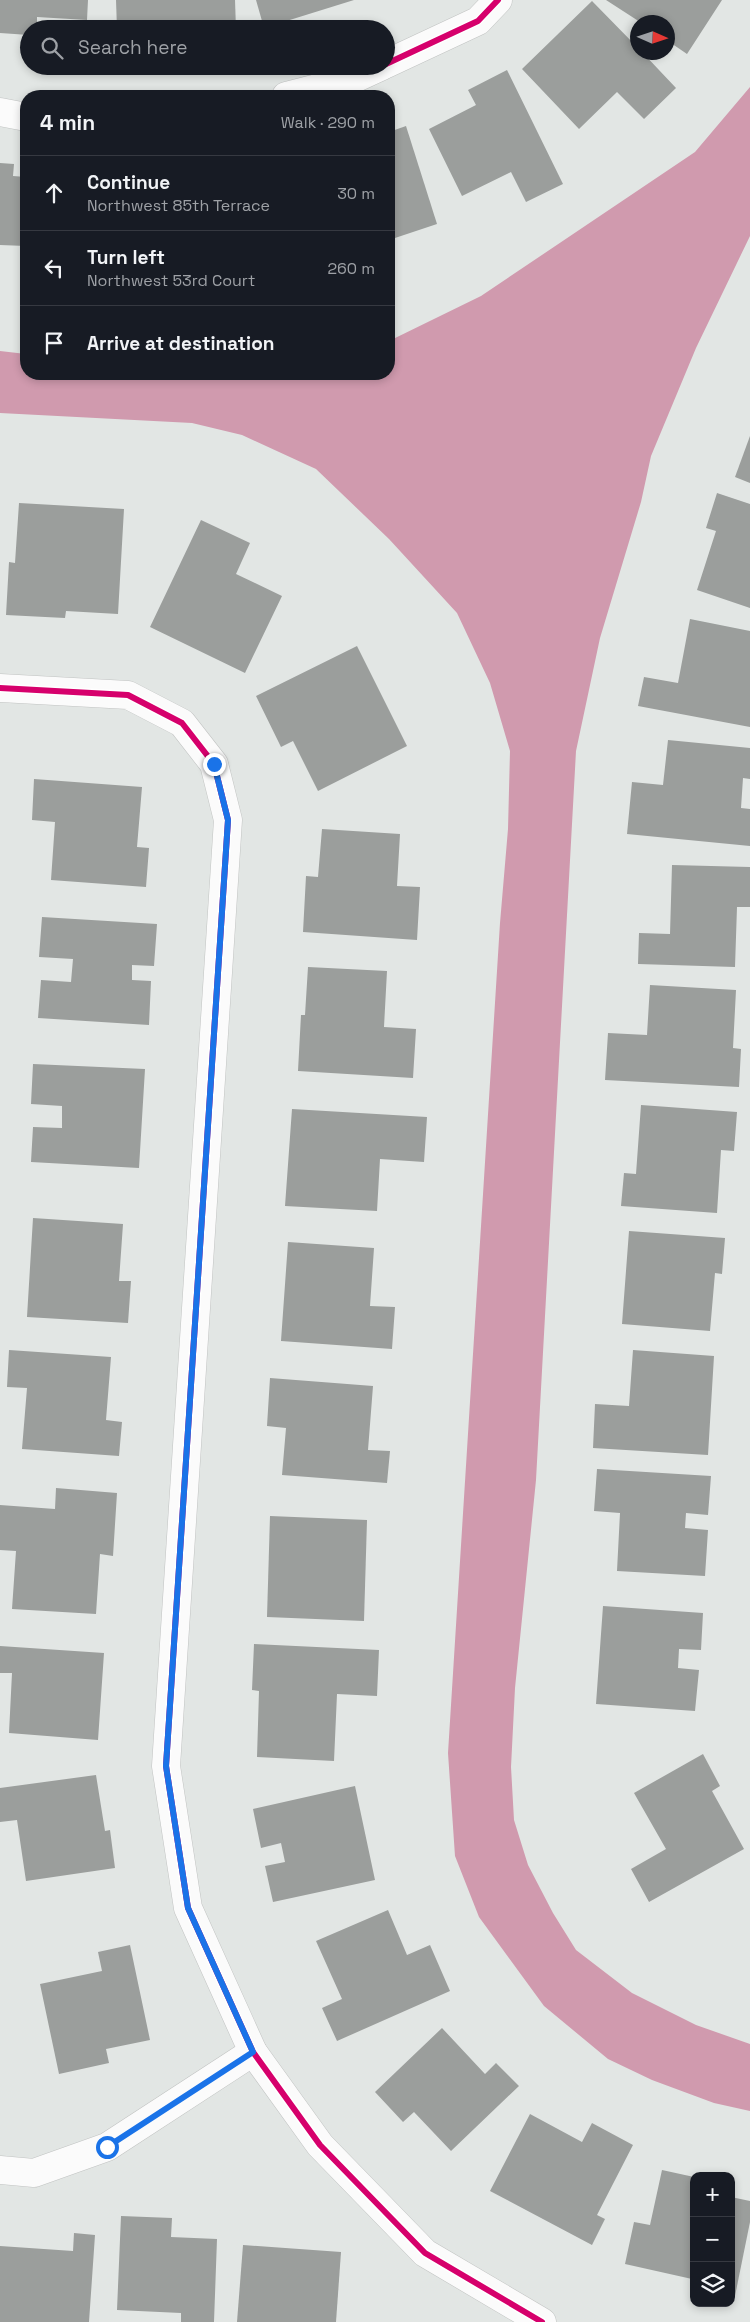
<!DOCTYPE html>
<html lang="en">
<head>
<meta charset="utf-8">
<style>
  body { margin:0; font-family:"Space Grotesk",sans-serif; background:#242831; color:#f1f3f6 }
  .controls { position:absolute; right:15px; bottom:15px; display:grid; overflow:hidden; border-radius:10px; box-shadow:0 2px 8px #0003 }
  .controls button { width:45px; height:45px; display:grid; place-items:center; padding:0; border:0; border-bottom:1px solid #363941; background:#171b24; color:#f1f3f6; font:25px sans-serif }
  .compass { position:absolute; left:630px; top:15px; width:45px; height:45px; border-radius:50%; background:#171b24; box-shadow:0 2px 8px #0003; rotate:93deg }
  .stop { position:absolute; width:15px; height:15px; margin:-11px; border:4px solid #1a73e8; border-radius:50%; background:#fff }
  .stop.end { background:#1a73e8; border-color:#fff; box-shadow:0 1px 5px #0008 }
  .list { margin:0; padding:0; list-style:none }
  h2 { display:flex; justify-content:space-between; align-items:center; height:65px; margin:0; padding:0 20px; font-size:21px }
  h2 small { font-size:16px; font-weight:400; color:#9ea1a6 }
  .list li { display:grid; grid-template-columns:32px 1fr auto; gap:15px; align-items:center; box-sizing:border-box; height:75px; padding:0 20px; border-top:1px solid #363941 }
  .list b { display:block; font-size:19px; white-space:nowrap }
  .list p { margin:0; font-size:16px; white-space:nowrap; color:#9ea1a6 }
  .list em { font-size:16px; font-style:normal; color:#9ea1a6 }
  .icon { flex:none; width:28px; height:28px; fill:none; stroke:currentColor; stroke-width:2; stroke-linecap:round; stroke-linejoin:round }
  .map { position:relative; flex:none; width:750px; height:2322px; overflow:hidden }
  .search { position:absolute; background:#171b24; box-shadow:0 2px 8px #0003; left:20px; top:20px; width:375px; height:55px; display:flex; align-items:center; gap:12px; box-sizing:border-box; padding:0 18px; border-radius:28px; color:#9ea1a6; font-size:19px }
  .panel { position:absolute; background:#171b24; box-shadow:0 2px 8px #0003; left:20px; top:90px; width:375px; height:290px; border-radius:20px }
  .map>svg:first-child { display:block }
</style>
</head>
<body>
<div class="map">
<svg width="750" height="2322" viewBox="0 0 750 2322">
  <rect width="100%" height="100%" fill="#e2e6e4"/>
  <path fill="#d09aae" d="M750 87V236L696 348 651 456 641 502 600 638 576 751 536 1480 515 1688 511 1767 514 1820 528 1865 553 1913 576 1950 632 1993 696 2025 750 2044V2111L714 2103 652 2080 608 2059 544 2006 479 1917 455 1856 448 1753 500 923 508 829 510 751 490 683 457 613 389 539 316 469 242 435 192 423 0 413V351L26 354V374H389V341L481 296 695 152Z"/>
  <g fill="#9b9e9c">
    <path d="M0 0H88L87 20 37 17V29H29V35L0 33Z"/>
    <path d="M116 0H235L236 29H117Z"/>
    <path d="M256 0H354L264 28Z"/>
    <path d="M606 0H722L687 54 668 41V22H640Z"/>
    <path d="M592 1 638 48V52H642L676 88 644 119 617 92 579 129 522 69Z"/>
    <path d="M507 70 563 184 526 202 511 172 462 196 429 129 476 105 468 90Z"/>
    <path d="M406 126 437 224 389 240V132Z"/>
    <path d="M0 163 14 164 13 176 26 177V246L0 245Z"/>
    <path d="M750 436V483L735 477Z"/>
    <path d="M717 493 750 504V608L697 590 716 531 706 528Z"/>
    <path d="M19 503 124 509 118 614 66 611 65 618 6 615 9 562 15 563Z"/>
    <path d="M201 520 250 543 236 574 282 596 245 673 150 627Z"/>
    <path d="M690 619 750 631V727L638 706 644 677 678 683Z"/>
    <path d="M357 646 407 746 318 791 293 741 281 747 256 696Z"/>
    <path d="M668 740 750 748V779L743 778 741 808 750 809V846L627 834 632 782 663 785Z"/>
    <path d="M34 779 142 787 137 847 149 848 146 887 51 880 55 822 32 820Z"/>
    <path d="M322 829 400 834 397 886 420 887 417 940 303 932 306 876 318 877Z"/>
    <path d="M672 865 750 867V907H737L735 967 638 964 639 933 670 934Z"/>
    <path d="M42 917 157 924 154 966 132 965V980L151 981 149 1025 38 1018 41 980 71 982 73 959 39 957Z"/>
    <path d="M308 967 387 971 384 1027 416 1029 413 1078 298 1071 301 1015H305Z"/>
    <path d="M650 985 736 990 733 1048 741 1049 739 1087 605 1080 608 1033 647 1035Z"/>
    <path d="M33 1064 145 1069 139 1168 31 1162 33 1127 62 1128V1106L31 1104Z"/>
    <path d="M641 1105 737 1112 734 1151 721 1150 717 1213 621 1206 624 1173 636 1174Z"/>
    <path d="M292 1109 427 1117 424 1162 380 1159 377 1211 285 1206Z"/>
    <path d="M33 1218 123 1224 119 1281H131L128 1323 27 1317Z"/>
    <path d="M629 1231 725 1238 722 1274 715 1273 710 1331 622 1324Z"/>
    <path d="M288 1242 374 1248 370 1306 395 1307 392 1349 281 1341Z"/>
    <path d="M9 1350 111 1357 106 1420 122 1422 119 1456 22 1449 27 1388 7 1387Z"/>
    <path d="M633 1350 714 1356 708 1455 593 1448 595 1404 629 1406Z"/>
    <path d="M270 1378 373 1386 368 1450 390 1451 387 1483 282 1475 286 1428 267 1426Z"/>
    <path d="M597 1469 711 1476 708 1515 686 1513 685 1528 708 1530 705 1576 617 1571 620 1513 594 1511Z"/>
    <path d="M56 1488 117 1493 113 1556 100 1554 96 1614 12 1609 16 1551 0 1550V1505L55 1509Z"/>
    <path d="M270 1516 367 1520 364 1621 267 1617Z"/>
    <path d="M603 1606 703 1613 701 1650 679 1649 678 1668 699 1670 695 1711 596 1704Z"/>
    <path d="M254 1644 379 1650 377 1696 337 1694 334 1761 257 1757 259 1691 252 1690Z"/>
    <path d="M0 1646 104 1653 98 1740 9 1733 12 1673H0Z"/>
    <path d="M703 1754 720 1786 712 1791 744 1849 649 1902 631 1869 666 1849 634 1793Z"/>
    <path d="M96 1775 105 1831 110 1830 115 1868 26 1881 17 1820 0 1822V1788Z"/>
    <path d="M355 1786 375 1880 273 1902 265 1866 285 1862 281 1843 261 1848 253 1809Z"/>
    <path d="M388 1910 407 1955 430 1945 450 1991 337 2041 322 2008 342 1999 316 1941Z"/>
    <path d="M130 1945 150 2040 106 2049 109 2063 59 2074 40 1984 102 1971 98 1952Z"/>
    <path d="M442 2028 485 2074 496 2063 519 2086 451 2151 414 2112 403 2122 375 2092Z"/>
    <path d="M530 2114 582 2142 592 2123 633 2145 597 2215 605 2219 592 2245 490 2191Z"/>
    <path d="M662 2170 694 2177 691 2189 694 2190V2288L691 2287 692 2279 625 2264 634 2222 650 2225Z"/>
    <path d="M731 2197 750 2201V2222L735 2296H731Z"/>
    <path d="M121 2216 172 2218 171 2237 217 2239 214 2322H181V2313L117 2310Z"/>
    <path d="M74 2233 95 2235 89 2322H0V2246L73 2251Z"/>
    <path d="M243 2245 341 2252 336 2322H237Z"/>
  </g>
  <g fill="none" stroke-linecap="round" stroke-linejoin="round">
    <defs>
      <g id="minor">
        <path d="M386 64 478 21 498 0"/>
        <path d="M286 96 356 78 382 66"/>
        <path d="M0 112 26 117"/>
        <path d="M0 688 128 695 182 723 214 764 228 820 166 1766 188 1908 253 2052 320 2145 425 2253 542 2322"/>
        <path d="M0 2170 34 2173 107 2147 253 2052"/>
      </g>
    </defs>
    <use href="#minor" stroke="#c1c3c2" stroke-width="29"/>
    <use href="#minor" stroke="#fbfbfb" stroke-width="28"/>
    <defs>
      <g id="cycleway">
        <path d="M386 64 478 21 498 0"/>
        <path d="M0 688 128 695 182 723 214 764 228 820 166 1766 188 1908 253 2052 320 2145 425 2253 542 2322"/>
      </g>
    </defs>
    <use href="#cycleway" stroke="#fff" stroke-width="9"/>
    <use href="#cycleway" stroke="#d6006c" stroke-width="6"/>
  </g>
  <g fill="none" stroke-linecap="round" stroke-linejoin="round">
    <path stroke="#1a73e8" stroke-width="6" d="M107 2147 253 2052 188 1908 166 1766 228 820 214 764"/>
  </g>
</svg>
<div class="controls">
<button>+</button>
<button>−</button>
<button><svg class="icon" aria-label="layers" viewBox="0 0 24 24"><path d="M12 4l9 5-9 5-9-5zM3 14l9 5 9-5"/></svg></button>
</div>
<svg class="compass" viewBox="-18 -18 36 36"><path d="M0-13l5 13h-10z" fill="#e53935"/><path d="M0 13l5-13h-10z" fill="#9ea1a6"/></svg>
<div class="stop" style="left:107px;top:2147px"></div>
<div class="stop end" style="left:214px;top:764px"></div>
<div class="search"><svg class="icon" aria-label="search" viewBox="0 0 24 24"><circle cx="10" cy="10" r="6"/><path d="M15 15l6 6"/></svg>Search here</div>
<section class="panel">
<h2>4 min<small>Walk · 290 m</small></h2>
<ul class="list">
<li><svg class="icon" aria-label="ahead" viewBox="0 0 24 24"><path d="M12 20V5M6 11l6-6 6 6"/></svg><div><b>Continue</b><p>Northwest 85th Terrace</p></div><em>30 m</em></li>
<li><svg class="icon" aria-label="left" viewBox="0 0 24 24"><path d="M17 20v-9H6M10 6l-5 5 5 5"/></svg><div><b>Turn left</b><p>Northwest 53rd Court</p></div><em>260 m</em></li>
<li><svg class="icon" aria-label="arrive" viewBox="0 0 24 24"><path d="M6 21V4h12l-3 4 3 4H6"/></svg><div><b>Arrive at destination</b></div></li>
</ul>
</section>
</div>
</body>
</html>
